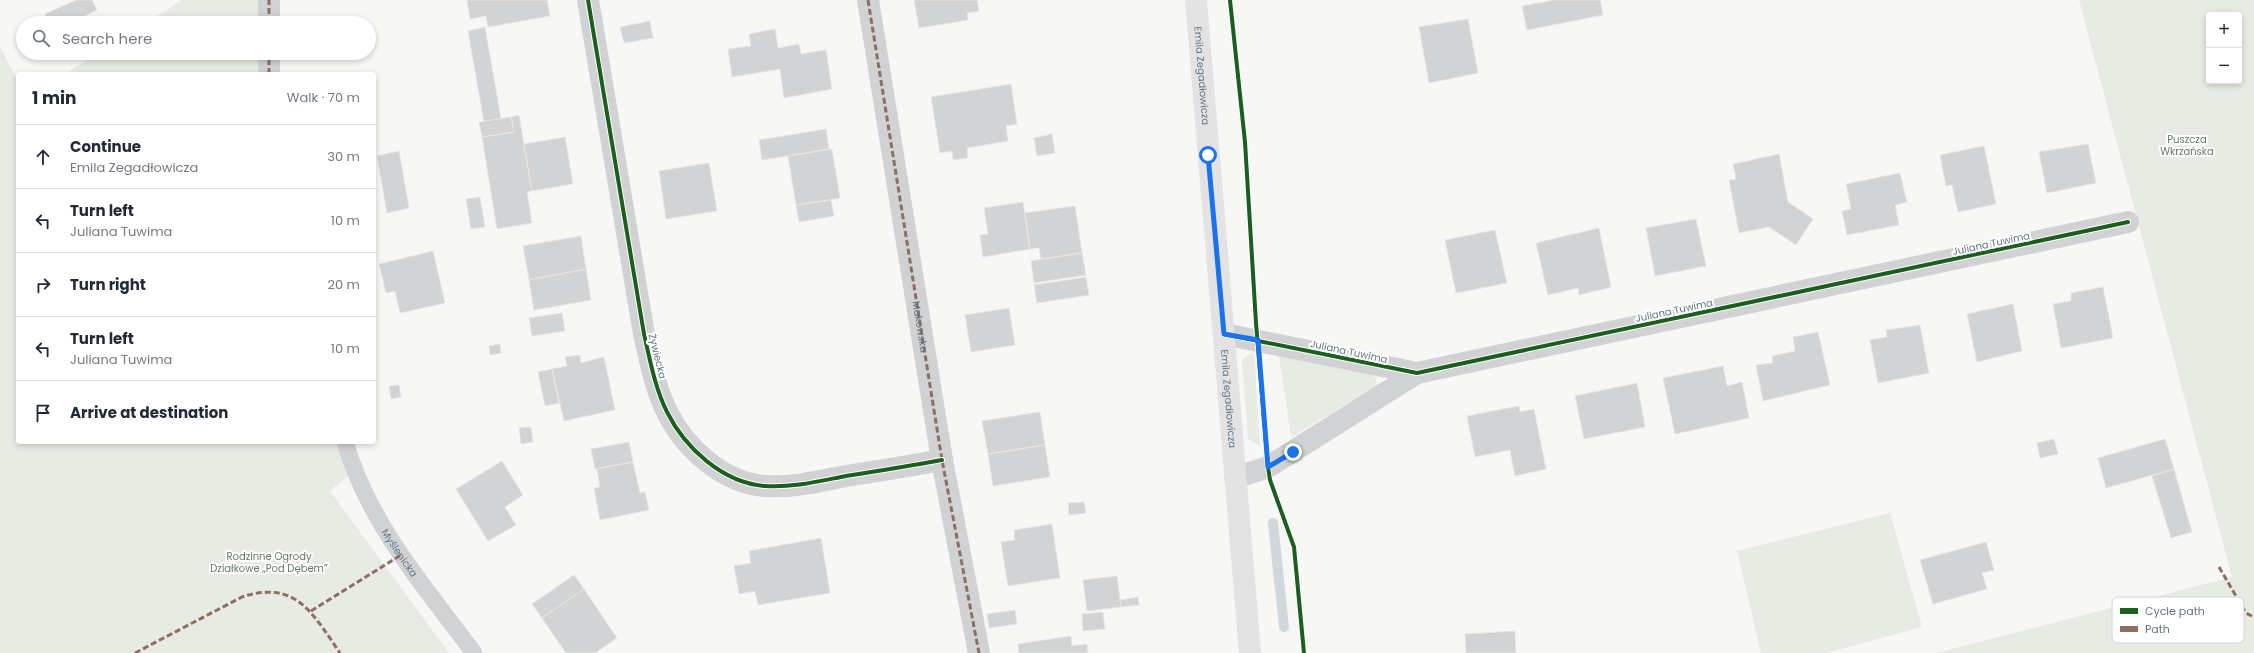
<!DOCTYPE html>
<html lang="en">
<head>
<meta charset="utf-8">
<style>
  body { margin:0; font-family:Poppins,sans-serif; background:#f2f2f3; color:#1f2937 }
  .controls { position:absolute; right:12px; top:12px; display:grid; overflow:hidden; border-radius:4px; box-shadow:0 2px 6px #0003 }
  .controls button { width:36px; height:36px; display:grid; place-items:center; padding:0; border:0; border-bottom:1px solid #e0e1e3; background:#fff; color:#1f2937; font:20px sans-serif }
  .stop { position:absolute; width:12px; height:12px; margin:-9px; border:3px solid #1a73e8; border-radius:50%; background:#fff }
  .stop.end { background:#1a73e8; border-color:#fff; box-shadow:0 1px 4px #0008 }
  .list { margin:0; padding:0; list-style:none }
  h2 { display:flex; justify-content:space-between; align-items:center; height:52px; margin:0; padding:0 16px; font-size:17px }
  h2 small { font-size:13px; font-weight:400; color:#747a83 }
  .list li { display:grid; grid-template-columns:26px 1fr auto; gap:12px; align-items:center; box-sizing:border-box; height:64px; padding:0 16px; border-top:1px solid #e0e1e3 }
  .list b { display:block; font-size:15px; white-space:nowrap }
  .list p { margin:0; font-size:13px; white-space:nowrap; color:#747a83 }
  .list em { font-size:13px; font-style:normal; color:#747a83 }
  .icon { flex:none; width:22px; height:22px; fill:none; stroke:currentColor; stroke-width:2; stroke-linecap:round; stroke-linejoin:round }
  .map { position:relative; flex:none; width:2254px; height:653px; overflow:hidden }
  .search { position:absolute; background:#fff; box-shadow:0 2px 6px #0003; left:16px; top:16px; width:360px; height:44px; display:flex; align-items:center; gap:10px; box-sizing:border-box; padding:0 14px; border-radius:22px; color:#747a83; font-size:15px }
  .panel { position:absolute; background:#fff; box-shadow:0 2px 6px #0003; left:16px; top:72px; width:360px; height:372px; border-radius:4px }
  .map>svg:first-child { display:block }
</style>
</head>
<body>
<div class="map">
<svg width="2254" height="653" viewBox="0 0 2254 653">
  <rect width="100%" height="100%" fill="#f7f7f6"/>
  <g fill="#e7ebe4" fill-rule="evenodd">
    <path d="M182 0H261L269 23H146Z"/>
    <path d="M2079 0H2254V653H1936L2232 577ZM2209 15H2239V81H2209Z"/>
    <path d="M0 47 18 81V442H345L355 470 330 491 449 653H0Z"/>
    <path d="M98 53H269V74H65Z"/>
    <path d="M1254 352 1260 446 1248 439 1242 363 1243 359Z"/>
    <path d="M1279 356 1372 375 1376 378 1377 386 1291 437Z"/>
    <path d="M1890 513 1922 627 1826 653H1761L1737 551Z"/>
  </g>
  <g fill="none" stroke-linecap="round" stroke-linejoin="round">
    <path stroke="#d0d8db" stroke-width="10" d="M1273 523 1284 627"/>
  </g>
  <g fill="#d2d3d4" stroke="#e6e6e6">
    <path d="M76 0H92L97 10 71 23H49L45 14Z"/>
    <path d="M467 0H547L550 16 488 27 486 16 470 19Z"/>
    <path d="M914 0H977L979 11 967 13 968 20 919 28Z"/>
    <path d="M1555 0H1600L1603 15 1527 30 1522 6Z"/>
    <path d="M1468 19 1478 73 1429 83 1419 27Z"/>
    <path d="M650 21 653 38 624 43 620 27Z"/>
    <path d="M485 27 501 119 484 122 468 31Z"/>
    <path d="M775 29 778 48 799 44 801 54 826 50 832 89 784 98 780 69 732 77 728 49 751 46 749 34Z"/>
    <path d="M1011 84 1017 124 1006 126 1008 141 967 148 968 158 953 160 952 151 940 153 931 97Z"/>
    <path d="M519 115 532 191 527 192 532 223 497 229 482 137 514 132 511 117Z"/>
    <path d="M511 117 514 132 482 137 479 122Z"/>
    <path d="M826 129 829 149 762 160 759 140Z"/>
    <path d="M1052 134 1055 153 1037 156 1034 138Z"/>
    <path d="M565 137 573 184 532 191 524 144Z"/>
    <path d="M2088 144 2096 183 2047 193 2039 152Z"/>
    <path d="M1984 146 1996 204 1958 212 1952 185 1946 186 1940 155Z"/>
    <path d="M832 149 840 198 796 205 788 156Z"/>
    <path d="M399 151 409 208 387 213 377 156Z"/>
    <path d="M1779 154 1788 202 1813 219 1796 245 1769 227 1739 233 1729 180 1736 179 1733 164Z"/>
    <path d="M709 163 717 211 666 219 659 171Z"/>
    <path d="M1900 173 1907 202 1895 205 1899 225 1847 235 1842 211 1851 209 1846 184Z"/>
    <path d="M480 197 485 227 471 229 466 199Z"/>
    <path d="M831 200 834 216 799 222 796 205Z"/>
    <path d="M1023 202 1030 249 983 257 980 235 988 234 984 208Z"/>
    <path d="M1075 206 1082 253 1041 259 1039 248 1030 249 1025 213Z"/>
    <path d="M1696 219 1706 266 1655 276 1646 228Z"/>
    <path d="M1599 228 1611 287 1579 295 1578 288 1548 295 1536 243Z"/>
    <path d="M1495 230 1507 283 1456 293 1445 240Z"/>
    <path d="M581 236 586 269 529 280 523 246Z"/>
    <path d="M433 251 445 303 400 313 395 291 386 293 379 264Z"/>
    <path d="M1082 253 1086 275 1034 283 1031 261Z"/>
    <path d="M586 269 591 300 534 310 529 280Z"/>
    <path d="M1086 277 1089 295 1037 303 1034 285Z"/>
    <path d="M2103 287 2113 338 2061 348 2053 304 2071 301V293Z"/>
    <path d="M2013 304 2022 351 1977 362 1967 314Z"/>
    <path d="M1009 308 1015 345 971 352 965 315Z"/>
    <path d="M562 313 565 331 532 336 529 318Z"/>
    <path d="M1920 325 1929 373 1878 383 1870 340 1887 337 1886 330Z"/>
    <path d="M1818 332 1830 385 1763 401 1756 365 1773 363 1772 356 1795 351 1793 337Z"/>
    <path d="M500 344 501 353 490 355 489 346Z"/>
    <path d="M580 355 581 363 604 357 615 410 564 421 552 369 567 366 565 357Z"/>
    <path d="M1723 366 1727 386 1742 382 1749 418 1675 434 1663 378Z"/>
    <path d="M552 369 559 403 545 406 538 372Z"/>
    <path d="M1637 383 1645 427 1584 439 1575 396Z"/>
    <path d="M399 385 401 397 391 399 389 386Z"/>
    <path d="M1519 406 1520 412 1534 409 1546 469 1515 476 1510 450 1475 457 1467 416Z"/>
    <path d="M1040 412 1045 445 988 454 982 421Z"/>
    <path d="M531 427 533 442 521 444 519 428Z"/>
    <path d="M2054 439 2058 454 2040 458 2037 443Z"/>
    <path d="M2165 439 2174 469 2106 488 2098 458Z"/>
    <path d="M629 442 633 462 595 469 591 449Z"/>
    <path d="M1045 445 1050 477 993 486 988 454Z"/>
    <path d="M502 461 523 495 505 507 516 525 488 541 456 489Z"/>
    <path d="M633 462 640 493 645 492 649 510 600 520 594 488 600 487 597 469Z"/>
    <path d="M2174 469 2192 532 2171 538 2152 476Z"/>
    <path d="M1084 502 1086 513 1069 515 1068 503Z"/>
    <path d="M1052 524 1060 578 1008 586 1001 542 1015 540 1014 530Z"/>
    <path d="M821 538 830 593 758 605 755 591 739 594 734 566 751 563 749 551Z"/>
    <path d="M1986 542 1994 570 1982 573 1987 589 1933 604 1920 560Z"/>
    <path d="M574 575 584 589 542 618 532 604Z"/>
    <path d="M1117 576 1121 607 1087 611 1083 580Z"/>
    <path d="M584 589 617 638 595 653H566L542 618Z"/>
    <path d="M1138 597 1139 605 1121 607 1120 600Z"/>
    <path d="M1015 610 1017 624 989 628 987 614Z"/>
    <path d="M1103 612 1105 629 1083 631 1082 614Z"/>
    <path d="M1515 631 1516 653H1466L1465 634Z"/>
    <path d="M1071 636 1072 646 1087 644 1088 653H1019L1018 644Z"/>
  </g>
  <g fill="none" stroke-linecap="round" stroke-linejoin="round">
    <path stroke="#d1d2d3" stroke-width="17" id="s1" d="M345 442C369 524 424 586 474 653"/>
    <g stroke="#d1d2d3" stroke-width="22">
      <path d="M588 0 644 334C650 360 655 388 667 412 685 448 723 483 765 486 792 488 820 481 846 476 878 471 910 466 942 460"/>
      <path d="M868 0 942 460 979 653"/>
      <path d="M269 23V0"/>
      <path d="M269 74V53"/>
      <path d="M1224 334 1417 373 2128 222"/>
      <path d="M1235 478 1268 467 1417 373"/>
    </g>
    <path stroke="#e3e3e4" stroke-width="22" id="s2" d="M1196 0 1250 653"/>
    <g stroke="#8d6e63" stroke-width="3" stroke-dasharray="6 3" stroke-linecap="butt">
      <path id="s3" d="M868 0 942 460 979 653"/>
      <path d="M269 23V0"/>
      <path d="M269 74V53"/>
      <path d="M2219 567 2246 613 2254 617"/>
      <path d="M311 611 401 555"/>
      <path d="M135 653 242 597C296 579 313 614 340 653"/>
    </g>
    <defs>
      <g id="cycleway">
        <path d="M588 0 644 334C650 360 655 388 667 412 685 448 723 483 765 486 792 488 820 481 846 476 878 471 910 466 942 460"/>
        <path d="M1230 0 1245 142 1256 323 1268 467 1270 480 1294 547 1304 653"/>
        <path d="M1224 334 1417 373 2128 222"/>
      </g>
    </defs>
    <use href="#cycleway" stroke="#fff" stroke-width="6"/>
    <use href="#cycleway" stroke="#1b5e20" stroke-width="4"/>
  </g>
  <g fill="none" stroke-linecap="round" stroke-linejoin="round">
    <path stroke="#1a73e8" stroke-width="5" d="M1208 155 1224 334 1258 340 1268 467 1293 452"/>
  </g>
  <g text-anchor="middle" stroke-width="4" stroke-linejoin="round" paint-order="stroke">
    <g font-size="10" fill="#617583" stroke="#fff">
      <text dy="4" stroke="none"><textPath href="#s2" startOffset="76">Emila Zegadłowicza</textPath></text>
      <text transform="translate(1991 243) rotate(-12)" y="4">Juliana Tuwima</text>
      <text transform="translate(1674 310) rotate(-12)" y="4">Juliana Tuwima</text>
      <text dy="4" stroke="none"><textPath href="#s3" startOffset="331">Makowska</textPath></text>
      <text transform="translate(1349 351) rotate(12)" y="4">Juliana Tuwima</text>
      <text transform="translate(658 356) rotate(76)" y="4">Żywiecka</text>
      <text dy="4" stroke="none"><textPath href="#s2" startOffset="400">Emila Zegadłowicza</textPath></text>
      <text dy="4" stroke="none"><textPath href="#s1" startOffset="124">Myślenicka</textPath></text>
    </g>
    <g font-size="10" fill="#667a60" stroke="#fff">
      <text x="2187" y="143">Puszcza<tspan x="2187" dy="12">Wkrzańska</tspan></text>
      <text x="269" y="560">Rodzinne Ogrody<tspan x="269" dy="12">Działkowe „Pod Dębem”</tspan></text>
    </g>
  </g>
  <rect x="2112" y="597" width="132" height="46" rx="6" fill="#fff" stroke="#d0d6da" stroke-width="1"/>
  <rect x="2120" y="608" width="18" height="6" fill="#1b5e20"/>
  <rect x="2120" y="626" width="18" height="6" fill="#8d6e63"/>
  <g font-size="11" fill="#617583">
    <text x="2145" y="615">Cycle path</text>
    <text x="2145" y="633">Path</text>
  </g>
</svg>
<div class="controls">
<button>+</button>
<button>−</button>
</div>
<div class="stop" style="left:1208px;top:155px"></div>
<div class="stop end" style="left:1293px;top:452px"></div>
<div class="search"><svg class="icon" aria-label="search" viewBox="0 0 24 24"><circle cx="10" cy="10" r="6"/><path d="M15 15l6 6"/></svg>Search here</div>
<section class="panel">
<h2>1 min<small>Walk · 70 m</small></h2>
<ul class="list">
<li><svg class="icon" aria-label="ahead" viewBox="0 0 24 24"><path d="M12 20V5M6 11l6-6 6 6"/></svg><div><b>Continue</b><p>Emila Zegadłowicza</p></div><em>30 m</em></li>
<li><svg class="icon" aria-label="left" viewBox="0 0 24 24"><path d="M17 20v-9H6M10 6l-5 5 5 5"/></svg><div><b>Turn left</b><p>Juliana Tuwima</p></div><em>10 m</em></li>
<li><svg class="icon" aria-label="right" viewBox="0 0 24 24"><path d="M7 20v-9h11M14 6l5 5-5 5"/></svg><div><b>Turn right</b></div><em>20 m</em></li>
<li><svg class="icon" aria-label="left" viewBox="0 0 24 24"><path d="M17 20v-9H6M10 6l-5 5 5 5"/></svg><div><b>Turn left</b><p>Juliana Tuwima</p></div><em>10 m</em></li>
<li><svg class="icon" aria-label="arrive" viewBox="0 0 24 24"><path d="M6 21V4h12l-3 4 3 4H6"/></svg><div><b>Arrive at destination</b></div></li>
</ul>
</section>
</div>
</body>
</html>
